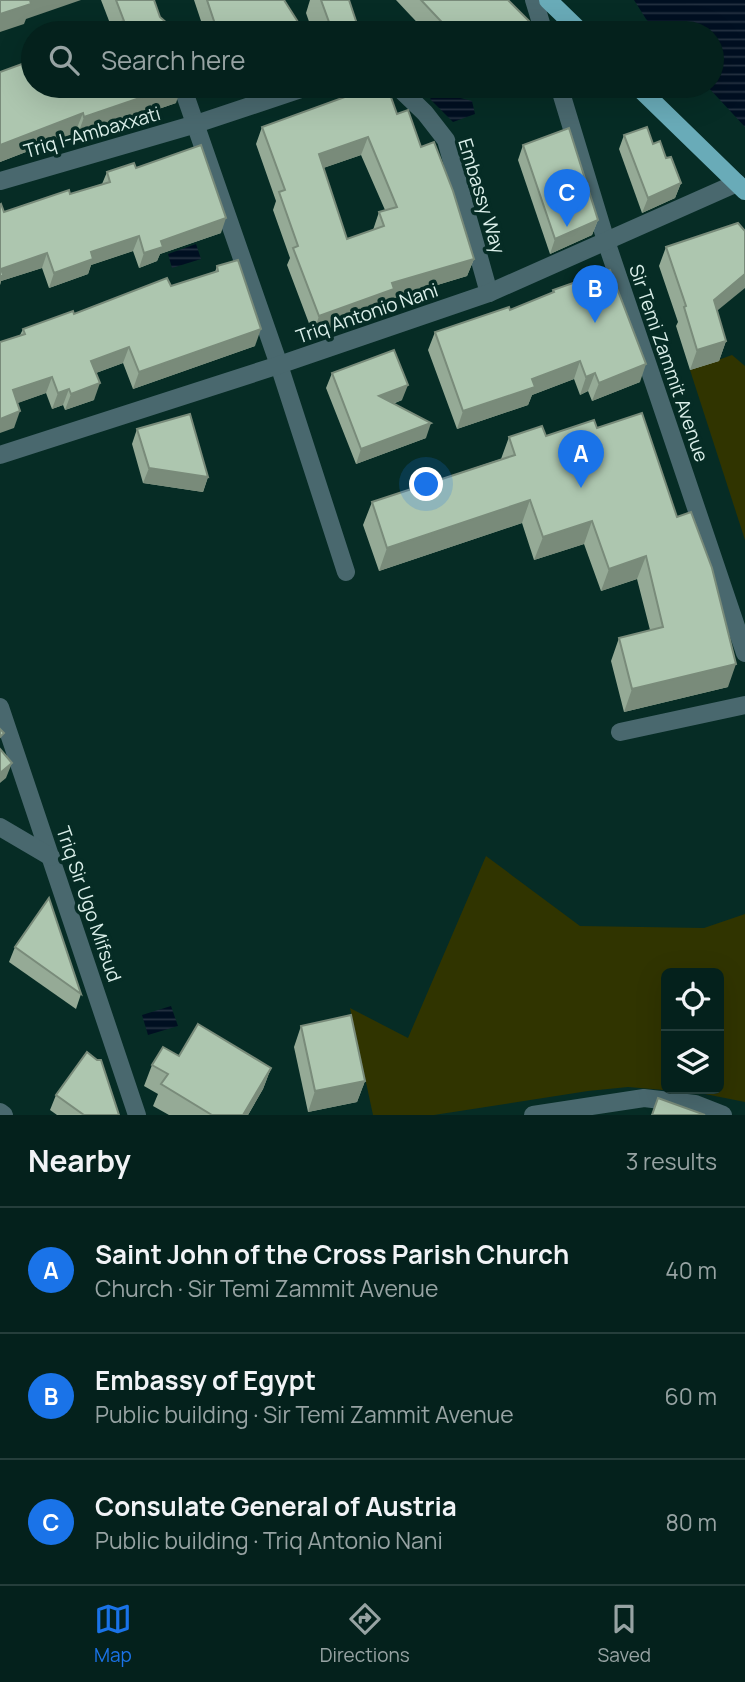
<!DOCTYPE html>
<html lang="en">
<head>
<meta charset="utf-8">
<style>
  body { margin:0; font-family:Manrope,sans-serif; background:#0d2925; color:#f1f3f6 }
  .controls { position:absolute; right:21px; bottom:21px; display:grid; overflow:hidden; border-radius:10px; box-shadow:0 7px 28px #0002 }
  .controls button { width:63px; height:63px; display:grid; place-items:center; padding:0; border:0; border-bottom:2px solid #253e3b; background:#04211c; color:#f1f3f6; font:35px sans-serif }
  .you { position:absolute; left:427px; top:485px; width:24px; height:24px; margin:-18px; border:5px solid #fff; border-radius:50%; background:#1a73e8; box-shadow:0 0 0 10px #1a73e833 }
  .badge { display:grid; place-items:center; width:46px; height:46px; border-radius:50%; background:#1a73e8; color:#fff; font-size:23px; font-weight:700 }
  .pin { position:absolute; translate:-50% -58px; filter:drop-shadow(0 2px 4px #0008) }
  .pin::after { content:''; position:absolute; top:37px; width:24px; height:21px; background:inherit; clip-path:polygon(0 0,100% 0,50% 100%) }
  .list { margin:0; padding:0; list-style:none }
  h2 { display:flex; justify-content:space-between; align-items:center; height:91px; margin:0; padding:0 28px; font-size:30px }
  h2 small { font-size:23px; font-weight:400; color:#97a3a3 }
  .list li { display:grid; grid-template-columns:46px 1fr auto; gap:21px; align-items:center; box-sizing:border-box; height:126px; padding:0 28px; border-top:2px solid #253e3b }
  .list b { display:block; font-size:26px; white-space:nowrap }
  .list p { margin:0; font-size:23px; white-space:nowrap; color:#97a3a3 }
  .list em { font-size:23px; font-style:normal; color:#97a3a3 }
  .icon { flex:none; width:38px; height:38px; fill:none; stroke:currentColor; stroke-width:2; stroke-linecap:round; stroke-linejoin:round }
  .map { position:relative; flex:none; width:745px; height:1115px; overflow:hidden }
  .search { position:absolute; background:#04211c; box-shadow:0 7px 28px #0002; left:21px; right:21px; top:21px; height:77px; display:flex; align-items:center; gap:18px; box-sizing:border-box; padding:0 24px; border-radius:38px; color:#97a3a3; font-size:26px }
  .sheet { height:469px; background:#04211c }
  nav { display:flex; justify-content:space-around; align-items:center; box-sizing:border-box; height:98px; border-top:2px solid #253e3b; background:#04211c; font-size:19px; color:#97a3a3 }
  nav a { display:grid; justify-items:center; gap:4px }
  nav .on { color:#1a73e8 }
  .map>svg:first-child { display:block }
</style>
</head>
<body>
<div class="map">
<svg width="745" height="1115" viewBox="0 0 745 1115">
  <defs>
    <pattern id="water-rules" width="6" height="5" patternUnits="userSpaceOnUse" patternTransform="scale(1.75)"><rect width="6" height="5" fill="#000f21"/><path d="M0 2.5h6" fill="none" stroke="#253241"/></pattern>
  </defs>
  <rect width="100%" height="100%" fill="#062c25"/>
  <g fill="#303400" fill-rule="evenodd">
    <path d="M732 355 745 366V540L690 370Z"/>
    <path d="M486 856 580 926 704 928 745 914V1102L700 1093 628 1087 588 1091 434 1115H373L350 1008 408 1038ZM719 973V1089H666V973Z"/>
  </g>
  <g fill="url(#water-rules)">
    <path d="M634 0H745V127L707 86H712V33H659L646 19Z"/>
    <path d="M437 92 472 101 475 114 453 122 430 99Z"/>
    <path d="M196 244 201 259 172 268 168 254Z"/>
    <path d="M171 1006 178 1026 148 1035 142 1015Z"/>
  </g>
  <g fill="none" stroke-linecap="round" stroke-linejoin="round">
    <g stroke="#49686e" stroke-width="18">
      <path d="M534 0 544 33"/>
      <path d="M182 86 279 365 346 572"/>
      <path d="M397 86 425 113 446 140 489 293"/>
      <path d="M559 86 606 241 745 653"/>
      <path d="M0 181 196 124 310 86"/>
      <path d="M0 455 279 365 489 293 737 183"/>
      <path d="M0 707 137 1115"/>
      <path d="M620 732 745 705"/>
      <path d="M0 827 51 857"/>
      <path d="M0 1112 4 1115"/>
      <path d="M533 1115 644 1098 695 1104 723 1115"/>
    </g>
    <g stroke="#69abb8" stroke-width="18">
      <path d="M548 0 582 33"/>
      <path d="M637 86 745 191"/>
    </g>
  </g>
  <g fill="#95aa96" fill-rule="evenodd">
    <path d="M101 0H154L160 17 111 26Z"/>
    <path d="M194 0H284L305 33H205Z"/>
    <path d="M310 0H349L358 27 356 33H313L306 13Z"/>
    <path d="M396 0H508L533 25 530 33H427Z"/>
    <path d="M0 72 176 103 77 137 75 133 0 162Z"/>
    <path d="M221 86H250L224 94Z"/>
    <path d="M397 114 421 147 474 259 467 276 391 299 388 306 313 334 287 265 290 258 273 210 276 201 256 144 262 127ZM361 155 385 210 379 212 373 230 347 239 323 168Z"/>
    <path d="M624 135 653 144 666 158 681 183 675 198 642 213 619 149Z"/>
    <path d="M523 145 598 220 592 235 550 254 518 160Z"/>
    <path d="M136 168 221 233 160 254 157 261 139 268 133 251 91 265 88 274 49 288 42 268 1 281 0 285V205L4 212 70 194 102 184 107 172Z"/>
    <path d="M666 247 717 311 726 341 719 361 690 370 676 326 678 322 659 266Z"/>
    <path d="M217 266 255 346 133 389 123 363 96 373 94 400 65 410 63 405 52 409 46 393 17 403 14 428 20 335 23 329 171 286 215 272Z"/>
    <path d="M553 290 640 382 592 401 588 391 580 395 574 379 532 395 528 405 457 429 428 350 435 332 510 310 552 293Z"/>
    <path d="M332 373 402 400 393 404 426 438 356 464 326 388Z"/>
    <path d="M597 428 728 687 624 712 611 661 619 638 650 630 637 579 601 591 584 544 534 560 522 523 379 571 363 525 372 502 501 459 509 437 546 436Z"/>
    <path d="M137 429 208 477 203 492 143 483 132 444Z"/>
    <path d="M15 947 81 994 76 1009 9 962Z"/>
    <path d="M301 1026 365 1081 357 1102 308 1112 294 1047Z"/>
    <path d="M152 1065 271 1068 263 1089 248 1115H169L153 1106 158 1094 144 1086Z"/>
    <path d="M56 1095 119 1115H57L50 1110Z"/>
  </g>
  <g fill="#798b7a">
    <path d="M29 0H81L26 19 24 24 0 32V14Z"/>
    <path d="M533 25 530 33H524Z"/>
    <path d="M358 27 356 33H340Z"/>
    <path d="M175 86H182L176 103 77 137 84 117Z"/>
    <path d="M227 86H250L224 94Z"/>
    <path d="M83 113 75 133 0 162V145Z"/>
    <path d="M368 137 361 155 312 172 319 154Z"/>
    <path d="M681 183 675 198 642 213 648 198Z"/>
    <path d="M226 218 221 233 160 254 157 261 139 268 144 253 161 241Z"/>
    <path d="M598 220 592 235 550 254 555 239Z"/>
    <path d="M139 236 133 251 91 265 88 274 49 288 54 273 91 252Z"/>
    <path d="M47 253 42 268 1 281 0 285V272L1 269Z"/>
    <path d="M474 259 467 276 391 299 388 306 313 334 319 316 392 283Z"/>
    <path d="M745 274V288L707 319 714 300Z"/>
    <path d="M261 329 255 346 133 389 139 372Z"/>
    <path d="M726 341 719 361 690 370 697 350Z"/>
    <path d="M129 347 123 363 85 377 91 361Z"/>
    <path d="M580 361 574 379 532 395 528 405 457 429 463 411 532 379Z"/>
    <path d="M646 364 640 382 592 401 599 383Z"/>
    <path d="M595 373 588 391 580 395 586 377Z"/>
    <path d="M52 377 46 393 7 407 13 390Z"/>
    <path d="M100 383 94 400 65 410 71 394Z"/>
    <path d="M408 385 402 400 373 411 379 396Z"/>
    <path d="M69 389 63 405 52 409 58 393Z"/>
    <path d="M20 411 14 428 0 433V419Z"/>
    <path d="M431 423 426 438 356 464 361 449Z"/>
    <path d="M149 468 208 477 203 492 143 483Z"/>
    <path d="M530 500 522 523 379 571 387 548Z"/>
    <path d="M592 521 584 544 534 560 543 537Z"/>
    <path d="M646 556 637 579 601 591 609 569Z"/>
    <path d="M736 664 728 687 624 712 632 689Z"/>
    <path d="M12 763 6 778 0 783V773Z"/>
    <path d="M271 1068 263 1089 248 1115H243Z"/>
    <path d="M365 1081 357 1102 308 1112 315 1091Z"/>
  </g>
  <g fill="#adc6af" stroke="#798b7a" stroke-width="2" fill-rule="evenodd">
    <path d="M0 0H30L31 4 0 14Z"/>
    <path d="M116 0H154L160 17 168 24 171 33H90L124 21Z"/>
    <path d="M207 0H284L305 33H218Z"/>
    <path d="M321 0H349L358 27 340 33H333Z"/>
    <path d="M421 0H508L533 25 524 33H452Z"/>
    <path d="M33 60V86H175L84 117 83 113 0 145V72Z"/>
    <path d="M375 86H387L397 114 408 110 421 147 434 142 453 191 474 259 392 283 394 289 319 316 293 248 298 246 279 192 285 190 262 127ZM368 137 397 207 379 212 384 226 347 239 319 154Z"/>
    <path d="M647 127 653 144 660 141 666 158 671 157 681 183 648 198 624 135Z"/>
    <path d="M569 128 598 220 555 239 523 145Z"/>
    <path d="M201 145 226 218 161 241 163 247 144 253 139 236 91 252 93 259 54 273 47 253 1 269 3 275 0 277V205L1 204 4 212 69 190 70 194 110 182 107 172 134 163 136 168Z"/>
    <path d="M738 223 745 231V274L714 300 726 341 697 350 684 307 686 306 666 247Z"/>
    <path d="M238 260 261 329 139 372 129 347 91 361 100 383 71 394 69 389 58 393 52 377 13 390 20 411 0 419V342L25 334 23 329 73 311 74 314 167 278 171 286 218 271 217 266Z"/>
    <path d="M610 270 646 364 599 383 595 373 586 377 580 361 532 379 535 387 463 411 435 332 509 307 510 310 554 292 553 290Z"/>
    <path d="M394 350 408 385 379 396 431 423 361 449 332 373Z"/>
    <path d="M642 413 677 517 691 512 712 568 736 664 632 689 619 638 663 627 646 556 609 569 592 521 543 537 530 500 387 548 372 502 515 455 509 437 542 426 546 436 594 420 597 428Z"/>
    <path d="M190 414 208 477 149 468 137 429Z"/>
    <path d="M0 729 4 733 0 737Z"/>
    <path d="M0 749 12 763 0 773Z"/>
    <path d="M49 898 81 994 15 947Z"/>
    <path d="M351 1015 365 1081 315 1091 301 1026Z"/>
    <path d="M198 1024 271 1068 243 1115H212L161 1084 168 1074 152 1065 163 1047 179 1056Z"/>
    <path d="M87 1052 97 1060H101L119 1115H84L56 1095Z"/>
    <path d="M658 1098 705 1115H652Z"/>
  </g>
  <g text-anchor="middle" stroke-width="7" stroke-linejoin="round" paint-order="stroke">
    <g font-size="19" fill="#dbefea" stroke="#062c25">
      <text transform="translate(92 132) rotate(-16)" y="7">Triq l-Ambaxxati</text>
      <text transform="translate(482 196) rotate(73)" y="7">Embassy Way</text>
      <text transform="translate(367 313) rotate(-19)" y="7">Triq Antonio Nani</text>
      <text transform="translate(669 363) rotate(71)" y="7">Sir Temi Zammit Avenue</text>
      <text transform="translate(89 904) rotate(71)" y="7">Triq Sir Ugo Mifsud</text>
    </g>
  </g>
</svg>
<div class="controls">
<button><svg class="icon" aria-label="locate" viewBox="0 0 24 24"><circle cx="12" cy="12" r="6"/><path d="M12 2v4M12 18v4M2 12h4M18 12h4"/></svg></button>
<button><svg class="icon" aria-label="layers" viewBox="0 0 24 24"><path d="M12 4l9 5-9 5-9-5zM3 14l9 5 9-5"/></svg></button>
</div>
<div class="you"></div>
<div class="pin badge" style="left:581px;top:488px">A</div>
<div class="pin badge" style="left:595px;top:323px">B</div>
<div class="pin badge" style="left:567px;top:227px">C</div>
<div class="search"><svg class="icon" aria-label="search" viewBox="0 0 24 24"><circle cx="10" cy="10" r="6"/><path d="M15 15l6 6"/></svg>Search here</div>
</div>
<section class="sheet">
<h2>Nearby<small>3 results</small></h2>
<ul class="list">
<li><span class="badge">A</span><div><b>Saint John of the Cross Parish Church</b><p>Church · Sir Temi Zammit Avenue</p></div><em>40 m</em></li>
<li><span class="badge">B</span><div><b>Embassy of Egypt</b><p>Public building · Sir Temi Zammit Avenue</p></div><em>60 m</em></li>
<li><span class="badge">C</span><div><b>Consulate General of Austria</b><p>Public building · Triq Antonio Nani</p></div><em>80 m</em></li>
</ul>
</section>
<nav>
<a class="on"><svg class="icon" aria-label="map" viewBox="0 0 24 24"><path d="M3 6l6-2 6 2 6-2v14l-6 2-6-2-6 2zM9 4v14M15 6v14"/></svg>Map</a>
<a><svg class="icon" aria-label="directions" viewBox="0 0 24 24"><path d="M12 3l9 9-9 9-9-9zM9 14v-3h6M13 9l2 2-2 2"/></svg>Directions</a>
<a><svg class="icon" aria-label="saved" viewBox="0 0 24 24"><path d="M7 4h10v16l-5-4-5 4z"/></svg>Saved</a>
</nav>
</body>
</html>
